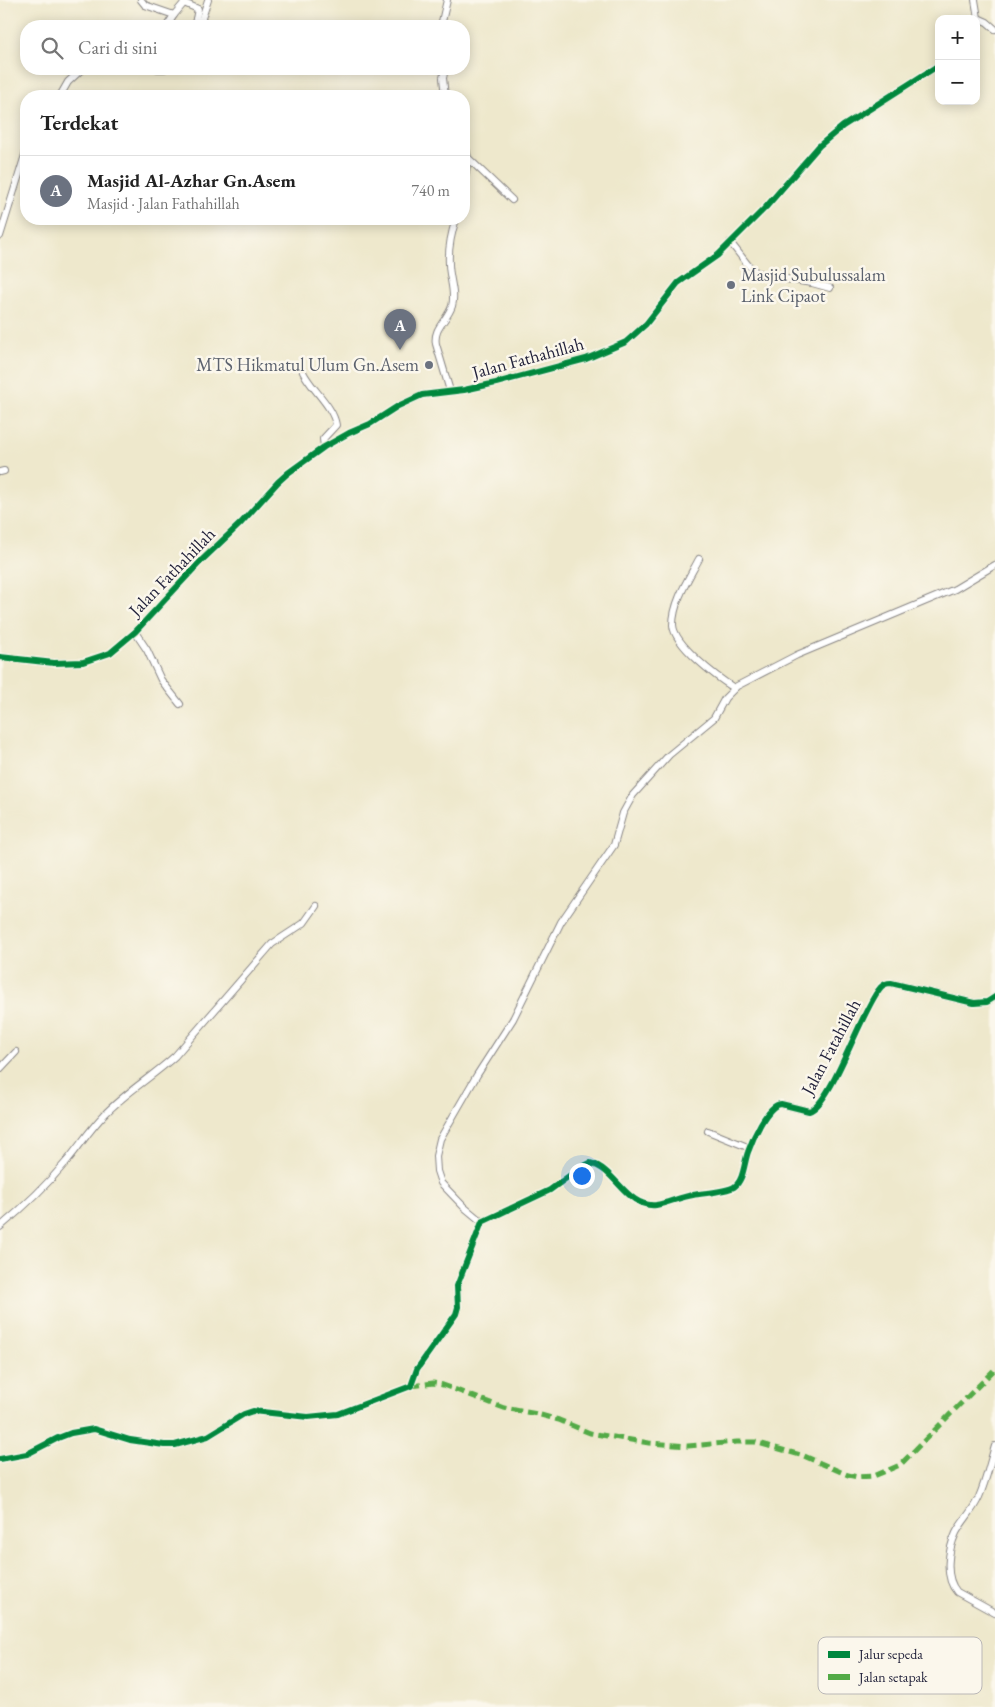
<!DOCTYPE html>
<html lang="id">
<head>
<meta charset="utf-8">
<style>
  body { margin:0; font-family:"EB Garamond",serif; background:#f2f2f2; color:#222 }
  .controls { position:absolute; right:15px; top:15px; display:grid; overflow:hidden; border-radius:10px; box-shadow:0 2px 12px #0003 }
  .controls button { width:45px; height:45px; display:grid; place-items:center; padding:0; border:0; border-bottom:1px solid #e0e0e0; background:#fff; color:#222; font:25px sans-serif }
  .you { position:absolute; left:581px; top:1175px; width:18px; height:18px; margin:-12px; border:4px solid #fff; border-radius:50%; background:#1a73e8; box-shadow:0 0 0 8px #1a73e833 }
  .badge { display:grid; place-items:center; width:32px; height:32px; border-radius:50%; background:#0f766e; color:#fff; font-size:16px; font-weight:700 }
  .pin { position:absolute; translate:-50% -41px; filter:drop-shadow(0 1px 2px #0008) }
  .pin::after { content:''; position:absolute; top:26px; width:18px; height:15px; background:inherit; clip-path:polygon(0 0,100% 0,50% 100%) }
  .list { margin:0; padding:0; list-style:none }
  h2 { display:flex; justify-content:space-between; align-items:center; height:65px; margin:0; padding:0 20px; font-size:21px }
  h2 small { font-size:16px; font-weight:400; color:#767676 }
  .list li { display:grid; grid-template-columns:32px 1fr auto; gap:15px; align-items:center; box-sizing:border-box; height:70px; padding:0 20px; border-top:1px solid #e0e0e0 }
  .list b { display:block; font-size:19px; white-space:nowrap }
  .list p { margin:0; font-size:16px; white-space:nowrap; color:#767676 }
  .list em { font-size:16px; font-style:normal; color:#767676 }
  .icon { flex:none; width:28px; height:28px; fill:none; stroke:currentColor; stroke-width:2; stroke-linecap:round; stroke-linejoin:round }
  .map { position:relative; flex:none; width:995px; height:1707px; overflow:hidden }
  .search { position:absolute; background:#fff; box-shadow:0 2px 12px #0003; left:20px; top:20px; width:450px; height:55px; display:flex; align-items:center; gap:12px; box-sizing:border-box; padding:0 18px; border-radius:20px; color:#767676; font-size:19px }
  .panel { position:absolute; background:#fff; box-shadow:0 2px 12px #0003; left:20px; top:90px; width:450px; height:135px; border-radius:20px }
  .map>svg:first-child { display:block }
</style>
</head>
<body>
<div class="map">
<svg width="995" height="1707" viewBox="0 0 995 1707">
  <rect width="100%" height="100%" fill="#fbf7ec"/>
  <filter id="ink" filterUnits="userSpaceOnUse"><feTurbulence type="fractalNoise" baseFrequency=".02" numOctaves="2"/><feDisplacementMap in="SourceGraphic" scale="10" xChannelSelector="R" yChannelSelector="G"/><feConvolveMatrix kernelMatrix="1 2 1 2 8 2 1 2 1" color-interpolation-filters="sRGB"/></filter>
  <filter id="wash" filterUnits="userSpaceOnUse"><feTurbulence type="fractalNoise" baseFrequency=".0096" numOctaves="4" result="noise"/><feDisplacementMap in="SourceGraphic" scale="20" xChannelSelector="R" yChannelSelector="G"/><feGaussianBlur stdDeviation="1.12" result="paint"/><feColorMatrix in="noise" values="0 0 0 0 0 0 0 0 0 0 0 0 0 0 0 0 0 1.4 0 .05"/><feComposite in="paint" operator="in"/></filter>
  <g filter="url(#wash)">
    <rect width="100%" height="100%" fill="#eee8cc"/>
  </g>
  <g filter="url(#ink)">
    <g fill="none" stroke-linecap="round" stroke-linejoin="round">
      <defs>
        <g id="minor">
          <path d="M141 0 145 5 174 15 167 26"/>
          <path d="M975 0 978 18"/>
          <path d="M174 15 184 3 198 9 196 19"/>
          <path d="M978 18 987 22 995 29"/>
          <path d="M201 21 208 0"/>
          <path d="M194 26 196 19 215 26"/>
          <path d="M441 26 447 0"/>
          <path d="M158 69H164"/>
          <path d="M60 96 68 82 82 69"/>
          <path d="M445 96 443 78 445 69"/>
          <path d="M464 139 468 158 464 184"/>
          <path d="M468 158 512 200"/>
          <path d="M0 236 26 152"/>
          <path d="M730 242 748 265 756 272 773 277 812 283 830 288"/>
          <path d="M303 372C312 390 333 406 336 425L323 439 324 447"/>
          <path d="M450 391 436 344C433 328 447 321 452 306 456 293 449 278 449 264 448 248 451 234 456 219"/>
          <path d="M0 472 4 471"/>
          <path d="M699 559C689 578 673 602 673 625 674 645 718 678 734 688"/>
          <path d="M135 632 147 650 161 680 180 704"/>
          <path d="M0 657 54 663 83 662 110 653 135 632 201 561 241 523 278 482 288 473 324 447 349 433 370 424 398 406 422 395 464 390 496 383 586 359 626 342 646 324 678 283 718 255 766 207 819 146 843 126 939 65"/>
          <path d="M0 1069 16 1052"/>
          <path d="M708 1131 750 1148"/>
          <path d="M482 1222 464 1207 441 1183 437 1171 436 1156 440 1139 477 1075 513 1019 561 922 614 845 623 813 633 795 669 755 714 718 725 698 737 686 797 655 955 589 995 565"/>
          <path d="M0 1227C24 1207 46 1186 66 1162 79 1147 90 1129 104 1115 126 1092 152 1077 175 1056L272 944 304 923 316 906"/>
          <path d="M995 1446C990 1463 986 1481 979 1497 973 1511 962 1521 956 1533 948 1550 944 1577 957 1592L995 1613"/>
          <path d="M0 1459 27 1454 58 1438 71 1433 94 1429 130 1440 164 1445H175L208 1436 244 1414 253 1411 308 1417 338 1414 411 1386 417 1369 456 1314 458 1307 457 1286 482 1222 550 1190 580 1168 590 1163C616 1169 626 1208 656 1205 668 1203 680 1197 693 1195 703 1193 725 1192 734 1187 744 1180 744 1163 748 1152 752 1140 767 1105 781 1104L809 1111C831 1106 862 1008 881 987 884 984 886 983 891 983L974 1003 987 1002 995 997"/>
        </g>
      </defs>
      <use href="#minor" stroke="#888584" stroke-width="8"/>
      <use href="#minor" stroke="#fff" stroke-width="6"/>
      <path stroke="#53aa46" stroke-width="5" stroke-dasharray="10 5" stroke-linecap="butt" d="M411 1386 433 1383 443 1385 504 1408 537 1414 559 1420 590 1433 649 1443 688 1446 737 1442H755L804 1456 848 1475 858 1477 874 1476 900 1465 995 1369"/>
      <defs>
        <g id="cycleway">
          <path d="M0 657 54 663 83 662 110 653 135 632 201 561 241 523 278 482 288 473 324 447 349 433 370 424 398 406 422 395 464 390 496 383 586 359 626 342 646 324 678 283 718 255 766 207 819 146 843 126 939 65"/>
          <path d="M0 1459 27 1454 58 1438 71 1433 94 1429 130 1440 164 1445H175L208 1436 244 1414 253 1411 308 1417 338 1414 411 1386 417 1369 456 1314 458 1307 457 1286 482 1222 550 1190 580 1168 590 1163C616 1169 626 1208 656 1205 668 1203 680 1197 693 1195 703 1193 725 1192 734 1187 744 1180 744 1163 748 1152 752 1140 767 1105 781 1104L809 1111C831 1106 862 1008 881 987 884 984 886 983 891 983L974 1003 987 1002 995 997"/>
        </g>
      </defs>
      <use href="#cycleway" stroke="#fbf7ec" stroke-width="9"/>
      <use href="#cycleway" stroke="#00873e" stroke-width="6"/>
    </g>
  </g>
  <g fill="#6b7280" stroke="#fbf7ec" stroke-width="2">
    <circle cx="731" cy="285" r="5"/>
    <circle cx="429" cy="365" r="5"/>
  </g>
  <g text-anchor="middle" stroke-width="5" stroke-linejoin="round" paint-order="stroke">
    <g font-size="18" fill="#5b616d" stroke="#fbf7ec" text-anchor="start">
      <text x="741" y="281">Masjid Subulussalam<tspan x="741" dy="21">Link Cipaot</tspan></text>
      <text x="419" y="371" text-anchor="end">MTS Hikmatul Ulum Gn.Asem</text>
    </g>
    <g font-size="18" fill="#22223b" stroke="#fbf7ec">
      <text transform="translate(528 358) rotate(-15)" y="6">Jalan Fathahillah</text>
      <text transform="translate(172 572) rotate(-46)" y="6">Jalan Fathahillah</text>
      <text transform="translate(831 1047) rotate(-62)" y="6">Jalan Fatahillah</text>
    </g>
  </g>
  <rect x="818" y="1637" width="164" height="57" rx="8" fill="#fbf7ec" stroke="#bab7b7" stroke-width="1"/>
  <rect x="828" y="1651" width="22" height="7" fill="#00873e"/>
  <rect x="828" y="1674" width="22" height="6" fill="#53aa46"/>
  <g font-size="14" fill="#22223b">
    <text x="859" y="1659">Jalur sepeda</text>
    <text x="859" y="1682">Jalan setapak</text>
  </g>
</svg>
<div class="controls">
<button>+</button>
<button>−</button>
</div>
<div class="you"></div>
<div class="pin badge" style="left:400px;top:350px;background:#6b7280">A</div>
<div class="search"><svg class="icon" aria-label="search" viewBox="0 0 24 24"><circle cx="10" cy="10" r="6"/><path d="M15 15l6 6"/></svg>Cari di sini</div>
<section class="panel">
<h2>Terdekat<small></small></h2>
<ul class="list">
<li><span class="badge" style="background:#6b7280">A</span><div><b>Masjid Al-Azhar Gn.Asem</b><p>Masjid · Jalan Fathahillah</p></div><em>740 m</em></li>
</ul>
</section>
</div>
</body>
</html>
